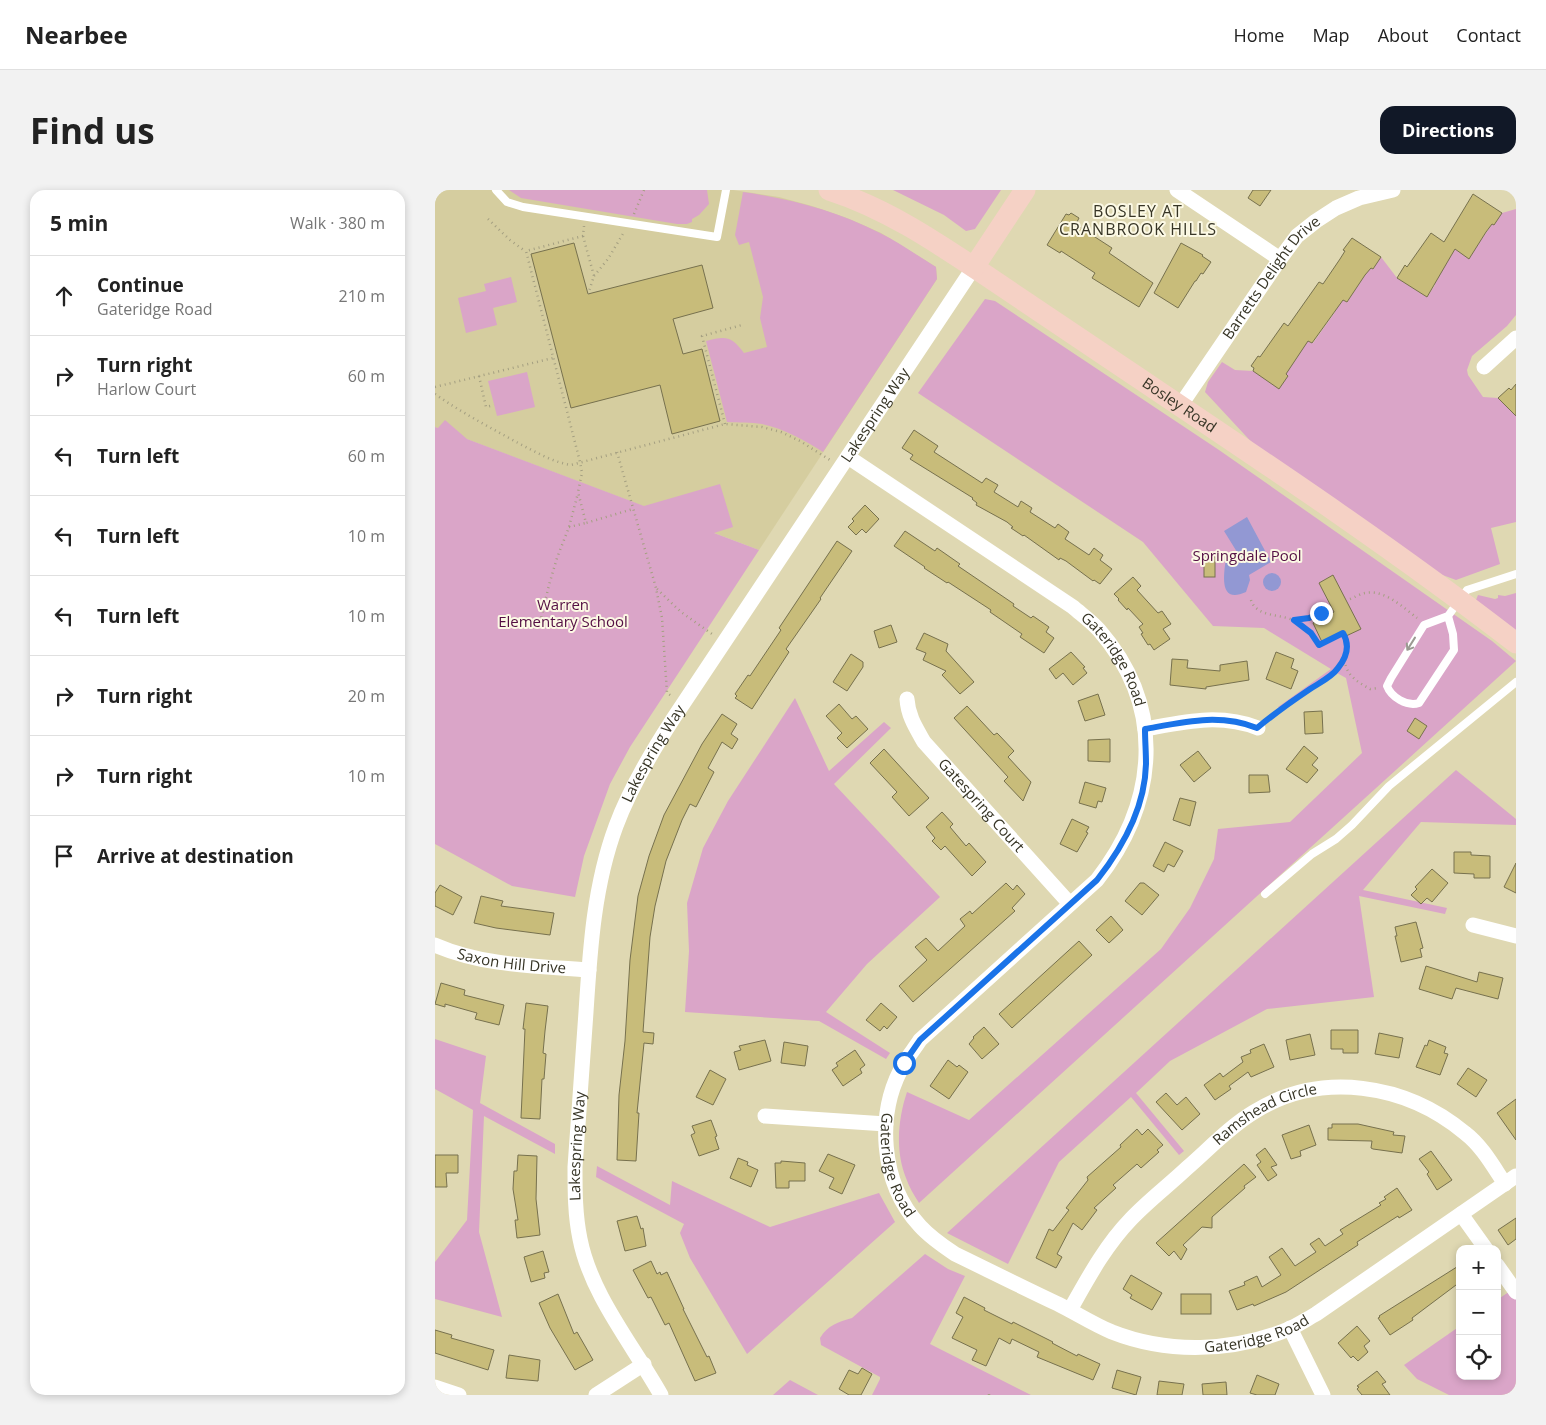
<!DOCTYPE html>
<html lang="en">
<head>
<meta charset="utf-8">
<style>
  body { margin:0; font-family:"Open Sans",sans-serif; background:#f2f2f2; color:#222 }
  .controls { position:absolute; right:15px; bottom:15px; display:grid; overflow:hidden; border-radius:10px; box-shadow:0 2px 8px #0003 }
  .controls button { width:45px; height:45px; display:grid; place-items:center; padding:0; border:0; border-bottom:1px solid #e0e0e0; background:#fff; color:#222; font:25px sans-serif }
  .stop { position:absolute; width:15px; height:15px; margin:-11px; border:4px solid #1a73e8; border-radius:50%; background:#fff }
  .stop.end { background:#1a73e8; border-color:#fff; box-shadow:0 1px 5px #0008 }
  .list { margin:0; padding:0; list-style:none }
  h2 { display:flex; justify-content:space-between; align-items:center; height:65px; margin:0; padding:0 20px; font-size:21px }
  h2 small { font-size:16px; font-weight:400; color:#767676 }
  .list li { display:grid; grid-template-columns:32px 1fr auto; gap:15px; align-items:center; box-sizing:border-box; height:80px; padding:0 20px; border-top:1px solid #e0e0e0 }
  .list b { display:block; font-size:19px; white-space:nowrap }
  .list p { margin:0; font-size:16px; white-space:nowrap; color:#767676 }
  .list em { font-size:16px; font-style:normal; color:#767676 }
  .icon { flex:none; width:28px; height:28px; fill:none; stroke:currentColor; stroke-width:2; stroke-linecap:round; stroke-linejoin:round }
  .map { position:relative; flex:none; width:1081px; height:1205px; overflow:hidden; border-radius:15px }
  header { display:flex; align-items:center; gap:30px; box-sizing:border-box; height:70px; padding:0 25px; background:#fff; border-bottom:1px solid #e0e0e0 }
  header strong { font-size:24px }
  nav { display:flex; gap:28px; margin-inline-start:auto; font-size:18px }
  .intro { display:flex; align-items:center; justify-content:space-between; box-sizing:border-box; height:120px; padding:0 30px }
  h1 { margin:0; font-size:35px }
  .button { padding:12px 22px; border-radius:15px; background:#111827; color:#fff; font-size:18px; font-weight:700 }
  main { display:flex; gap:30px; padding:0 30px }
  aside { flex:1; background:#fff; border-radius:15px; box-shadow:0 2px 8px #0003 }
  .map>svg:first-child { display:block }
</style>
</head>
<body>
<header>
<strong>Nearbee</strong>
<nav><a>Home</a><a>Map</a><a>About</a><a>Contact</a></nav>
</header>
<div class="intro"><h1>Find us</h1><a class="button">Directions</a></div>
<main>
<aside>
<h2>5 min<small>Walk · 380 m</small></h2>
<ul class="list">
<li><svg class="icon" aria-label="ahead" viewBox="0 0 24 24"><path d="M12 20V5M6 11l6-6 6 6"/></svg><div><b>Continue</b><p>Gateridge Road</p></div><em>210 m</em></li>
<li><svg class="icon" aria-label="right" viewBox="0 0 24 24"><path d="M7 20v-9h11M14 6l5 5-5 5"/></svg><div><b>Turn right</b><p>Harlow Court</p></div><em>60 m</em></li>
<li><svg class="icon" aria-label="left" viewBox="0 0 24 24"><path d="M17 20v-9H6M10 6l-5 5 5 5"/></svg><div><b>Turn left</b></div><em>60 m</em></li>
<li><svg class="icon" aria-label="left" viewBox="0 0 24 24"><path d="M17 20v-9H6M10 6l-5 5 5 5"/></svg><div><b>Turn left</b></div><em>10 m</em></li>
<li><svg class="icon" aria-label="left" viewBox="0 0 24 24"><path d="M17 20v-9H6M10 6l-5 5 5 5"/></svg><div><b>Turn left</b></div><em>10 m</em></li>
<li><svg class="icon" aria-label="right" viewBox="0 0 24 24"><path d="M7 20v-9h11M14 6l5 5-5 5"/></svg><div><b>Turn right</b></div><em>20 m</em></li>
<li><svg class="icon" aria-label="right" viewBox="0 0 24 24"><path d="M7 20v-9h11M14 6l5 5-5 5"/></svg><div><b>Turn right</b></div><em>10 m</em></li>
<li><svg class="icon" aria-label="arrive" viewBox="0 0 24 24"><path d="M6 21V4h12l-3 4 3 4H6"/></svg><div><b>Arrive at destination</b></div></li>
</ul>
</aside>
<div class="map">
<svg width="1081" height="1205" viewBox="0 0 1081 1205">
  <rect width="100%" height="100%" fill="#dfd8b2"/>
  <path fill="#d5cd9f" d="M0 0H298L344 7 377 16 412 28 446 43 501 77 502 89 324 360 0 237Z"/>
  <g fill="#daa5c8">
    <path d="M74 0H272L274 14 264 25 257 29V32L252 34H242L86 8Z"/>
    <path d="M458 0H566L540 39 531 41 509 25Z"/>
    <path d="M308 2C356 9 402 21 445 43 465 53 483 66 501 77L502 89 388 262C369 250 350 239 327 234 316 232 304 233 292 232L271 151C291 146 296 146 309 163L332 157 325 128 328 107 314 52 304 55 300 45Z"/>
    <path d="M1081 19V125L1072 136 1037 166 1032 180 1033 185 1048 207 1063 208 1081 226V332L1056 338 1065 374 1021 390 1002 383 822 258 770 202 773 192 787 172 800 180 818 181 844 198 850 184 862 168 872 150 878 153 900 122 899 121 907 109 912 112 935 78 938 79 946 67 962 88 992 107 1000 95 997 93 1020 59 1034 68 1055 37 1054 36 1056 33 1059 35 1067 23Z"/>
    <path d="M76 87 82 112 58 118 62 135 31 143 23 108 51 101 49 94Z"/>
    <path d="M550 109 560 111 784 260 1057 451 1081 471 484 1013C479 1005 474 997 471 988 460 961 463 929 472 902L534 930 726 759 755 718 779 669 783 639 855 632 927 563 911 488 902 483 847 521 843 517 896 479 829 438 778 436 708 352 483 203Z"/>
    <path d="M92 182 100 217 62 226 53 191Z"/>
    <path d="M10 230 32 249 209 316 285 294 298 337 279 343 324 360 195 557 175 594 149 666 140 707 77 696 0 654V237L3 238Z"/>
    <path d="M1081 403V441L1041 410 1043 405 1060 409 1063 408V405L1070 406Z"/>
    <path d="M360 508 394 581 449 532 456 538 399 594 505 707 432 774 391 822 455 863 451 869 384 831 250 822 254 761 252 713 268 658 293 611Z"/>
    <path d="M1021 580 1081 629V635L986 632 928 700 1012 718 1010 724 924 706 939 807 832 819 735 871 701 903 749 961 744 965 696 907 624 972 573 1074 512 1043Z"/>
    <path d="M0 849 51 866 45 913 120 954V964L49 926 44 1042 67 1127 0 1109V1072L32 1030 38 920 0 899Z"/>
    <path d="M162 976 235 1015 237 991 335 1037 444 1003 460 1032 312 1164 255 1068 245 1043 249 1034 161 987Z"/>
    <path d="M490 1064 513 1079 530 1086 495 1154 596 1205H437L445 1189V1187L386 1155 385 1148C393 1135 403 1132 417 1128Z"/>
    <path d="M1081 1097V1205H1014L982 1189 969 1175 1025 1136V1186H1062V1110Z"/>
    <path d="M355 1190 383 1205H338Z"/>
  </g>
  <g fill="#9298d3">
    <path d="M812 327 836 372 814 385 815 390 811 402C783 415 789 383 791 368L802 362 789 341Z"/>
    <circle cx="837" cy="392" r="9"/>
  </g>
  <g fill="#c8bc7a" stroke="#77714e">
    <path d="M818 0H836L825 16 813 8Z"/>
    <path d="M1038 4 1067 23 1059 35 1057 34 1051 42 1034 69 1020 59 992 107 962 88 970 75 972 77 996 43 1009 52Z"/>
    <path d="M636 23 644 28 642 32 644 34 643 36 677 58 674 63 718 93 704 117 657 88 660 83 626 61 625 63 612 55 631 24 634 25Z"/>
    <path d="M917 48 946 67 938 79 936 78 930 85 912 112 908 110 877 153 873 151 851 184 853 186 844 199 818 181 819 178 816 176 823 166 825 167 849 133 853 136 884 92 888 94 905 69 910 61 908 60Z"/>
    <path d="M139 53 153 104 267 75 278 118 238 129 248 164 267 159 285 231 237 244 225 195 136 218 96 64Z"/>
    <path d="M746 53 768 65 767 66 776 72 768 84 766 83 761 91H760L743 118 719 103Z"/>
    <path d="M1081 194V226L1063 208 1074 198 1076 200Z"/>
    <path d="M479 240 503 256 499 262 547 293 551 288 563 295 559 302 583 317 586 311 597 318 595 322 620 338 623 334 634 342 630 349 654 365 659 358 668 365 665 370 677 379 665 394 659 390 658 391 631 371 625 368 624 370 589 345 588 346 576 338 578 337 572 332 541 315 542 313 537 309 538 308 475 269 478 265 467 258Z"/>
    <path d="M430 315 444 329 431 343 427 339 421 345 413 337 419 331 417 329Z"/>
    <path d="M470 341 500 361 502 358 525 374 523 376 579 414 578 416 596 428 598 426 614 437 611 442 619 448 609 463 585 447 587 444 555 422 556 420 513 392 512 393 489 378 490 377 459 356Z"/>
    <path d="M402 351 417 361 385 408 386 409 351 459 354 462 317 519 300 508 302 506 300 504 313 485 315 486 346 440 344 438Z"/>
    <rect x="769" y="367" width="11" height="20"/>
    <path d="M898 385 926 439 911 446 908 441 887 452 878 433 899 422 884 393Z"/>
    <path d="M698 387 706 396 702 400 723 423 727 421 736 434 728 439 735 449 719 460 715 454 713 455 706 444 708 443 704 437 708 434 693 418 692 420 683 410 684 409 679 404Z"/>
    <path d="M456 435 462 452 444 458 439 441Z"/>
    <path d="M489 443 513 454 511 461 539 492 525 504 507 485 511 481 488 470 491 463 481 459Z"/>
    <path d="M636 462 650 477 648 478 652 483 638 495 628 483 621 489 614 479Z"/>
    <path d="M841 462 859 469 856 478 863 481 856 499 831 489Z"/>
    <path d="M416 464 428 472V477L412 501 398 492Z"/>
    <path d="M737 469 753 470 752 478 785 481V475L812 471 814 490 771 497V499L735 495Z"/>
    <path d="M663 504 670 525 650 531 643 511Z"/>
    <path d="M404 514 417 529 421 526 433 539 412 558 402 548 407 543 391 526Z"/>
    <path d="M532 516 559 545 562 543 564 545 579 561 573 567 596 592 588 611 569 591 573 587 519 528Z"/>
    <path d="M887 521 888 543 870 544 869 522Z"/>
    <path d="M287 524 302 534 296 544 303 549 297 559 287 552 273 578 279 582 261 617 255 614 247 630 231 671 220 716 215 747 208 842 219 843 218 854 209 853 202 923H204L201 971 182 970 184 905 190 851 195 770 203 706 214 666 229 625 267 554Z"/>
    <path d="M980 528 992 536 984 549 972 541Z"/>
    <path d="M675 549V572L653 571V550Z"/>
    <path d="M869 556 883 568 877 575 883 580 872 593 851 579Z"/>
    <path d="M449 559 494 608 474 626 457 607 462 602 435 573Z"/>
    <path d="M763 561 776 578 759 592 745 575Z"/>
    <path d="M814 585H833L835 602 814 603Z"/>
    <path d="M650 592 671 598 667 612 663 611 661 618 644 613Z"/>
    <path d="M745 608 761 612 755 636 738 630Z"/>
    <path d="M507 622 518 634 515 637 531 656 534 653 551 672 537 686 510 656 506 660 497 651 500 648 491 637Z"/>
    <path d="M637 629 654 637 651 642 653 643 642 662 625 654Z"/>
    <path d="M730 652 748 661 739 677 733 674 729 682 718 676Z"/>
    <path d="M1019 662H1036V665L1055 666V688H1039V684L1019 683Z"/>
    <path d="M1081 673V703L1069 697Z"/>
    <path d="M997 679 1013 693 997 712 992 708 986 714 976 705 982 699 980 697Z"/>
    <path d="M571 693 578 700 582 695 590 704 577 718 580 721 478 812 464 796 492 770 480 757 491 748 503 761 530 736 525 729 535 721 537 724Z"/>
    <path d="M705 693H709L724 705 707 725 690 711Z"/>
    <path d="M5 695 27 707 18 725 0 716V703Z"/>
    <path d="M46 706 68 711 66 716 119 723 115 745 61 738 39 733Z"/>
    <path d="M676 726 688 740 674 753 661 740Z"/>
    <path d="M981 732 988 758 985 759 987 767 966 772 960 746H962L960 737Z"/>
    <path d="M644 751 657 765 577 838 564 824Z"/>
    <path d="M991 776 1042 792 1044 782 1068 788 1063 809 1021 798 1017 809 984 799Z"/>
    <path d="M6 793 30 800 29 805 69 815 64 835 40 829 42 823 10 814V817L0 814Z"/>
    <path d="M91 813 113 816 110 841 108 863 111 864 109 889H107L105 929 86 928 90 839H88Z"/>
    <path d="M446 813 462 827 452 839 449 836 445 841 431 830Z"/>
    <path d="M549 837 564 854 547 869 534 854 539 848 538 847Z"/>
    <path d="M896 840H923V863H908V859H896Z"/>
    <path d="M944 843 968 848 964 868 940 864Z"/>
    <path d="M875 844 880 865 855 870 851 850Z"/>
    <path d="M330 850 336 871 304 880 299 862 306 860 304 856Z"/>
    <path d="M994 850 1011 857 1009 863 1013 864 1005 885 981 877 990 855 992 856Z"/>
    <path d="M349 852 373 856 370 876 346 873Z"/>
    <path d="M829 854 839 877 816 887 813 882 794 896 796 899 780 910 769 895 785 883 788 887 808 872 806 867 816 863 815 860Z"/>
    <path d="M420 860 430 875 425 879 427 883 408 896 397 880 403 876 401 873Z"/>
    <path d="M513 870 522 877 524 875 533 882 514 909 495 896Z"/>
    <path d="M1033 878 1052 890 1041 907 1022 894Z"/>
    <path d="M275 880 291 889 278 915 261 907Z"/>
    <path d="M731 903 742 915 751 907 765 924 747 940 721 912Z"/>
    <path d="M1081 909V950L1062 923Z"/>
    <path d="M276 930 282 946 280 947 284 959 264 966 256 945 260 943 257 936Z"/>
    <path d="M897 934H923L959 942 958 945 970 946 967 963 938 959 936 958 937 951 893 950V938H897Z"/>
    <path d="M874 935 881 955 865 961 866 966 856 969 847 945Z"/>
    <path d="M702 939 707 945 713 939 728 955 722 960 724 962 706 978 702 974 678 995 681 998 659 1018 662 1020 647 1040 638 1033 622 1064 627 1067 621 1078 601 1068 614 1039 618 1041 634 1020 631 1018 653 990 652 987 686 957 685 955Z"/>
    <path d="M830 958 842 975 836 977 842 985 833 991 822 975 826 972 821 965Z"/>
    <path d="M996 961 1017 990 1002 1000 992 984 994 982 984 969Z"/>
    <path d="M393 964 420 975 407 1004 394 998 399 988 384 981Z"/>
    <path d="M0 965H23V983H11L12 997H0Z"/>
    <path d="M83 965 102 966 101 1009 105 1045 82 1048 80 1030H83L78 999 79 981H82Z"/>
    <path d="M303 968 313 972 312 975 323 980 316 997 295 988Z"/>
    <path d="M346 971 370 973V991H354V998H341L340 973H346Z"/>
    <path d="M809 974 821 987 809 996 810 998 777 1027V1038L767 1037 748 1055 752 1059 746 1070 739 1061 734 1066 721 1053Z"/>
    <path d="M962 998 977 1020 964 1028 963 1026 922 1052 923 1055 851 1102 819 1116 818 1114 802 1120 794 1101 810 1095 809 1092 822 1086 827 1097 846 1085 834 1067 847 1058 860 1076 881 1062 875 1054 884 1048 890 1056 908 1044 905 1040 946 1015 944 1013 951 1009 949 1007Z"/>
    <path d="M202 1026 206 1039 208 1038 211 1056 190 1061 182 1031Z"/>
    <path d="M1081 1028V1049L1073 1055 1063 1040Z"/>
    <path d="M108 1061 114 1082 109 1083 110 1088 96 1092 89 1067Z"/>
    <path d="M216 1071 222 1084 225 1082 226 1085 232 1082 249 1119H248L272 1167 274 1166 281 1183 260 1191 234 1133 230 1135 216 1107 213 1108 198 1080Z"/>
    <path d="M1025 1075V1092L977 1128 978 1130 955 1145 943 1128 945 1127 944 1126Z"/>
    <path d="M696 1085 727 1103 717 1120 695 1108 697 1105 688 1099Z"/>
    <path d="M123 1104 139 1144 142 1142 158 1170 140 1180 115 1138 104 1113Z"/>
    <rect x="746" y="1104" width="30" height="20"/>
    <path d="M529 1107 550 1118 549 1120 577 1134 578 1132 618 1152 617 1153 642 1166 643 1164 665 1174 658 1190 602 1167 604 1162 577 1149 575 1154 564 1148 551 1176 537 1170 542 1160 517 1148 528 1127 521 1123Z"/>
    <path d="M922 1136 935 1151 929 1156 933 1162 923 1171 918 1166 916 1168 903 1153Z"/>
    <path d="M0 1140 17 1145 16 1148 59 1160 53 1180 0 1163Z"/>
    <path d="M74 1165 105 1170 103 1191 71 1188Z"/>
    <path d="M427 1178 437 1184 426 1205H414L404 1199 414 1180 423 1184Z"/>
    <path d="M682 1180 706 1187 701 1205 677 1198Z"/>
    <path d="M942 1181 951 1192 947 1194 955 1205H927L922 1199 924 1197 922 1196Z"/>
    <path d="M822 1185 844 1194 840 1205H822L815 1203Z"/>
    <path d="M724 1191 749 1194 747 1205H722Z"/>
    <path d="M791 1192 792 1205H768L767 1194Z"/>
  </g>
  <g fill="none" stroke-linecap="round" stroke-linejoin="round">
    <g stroke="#a49f81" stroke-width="2.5" stroke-dasharray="1 4" stroke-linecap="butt">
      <path d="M199 24 209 0"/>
      <path d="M53 29 75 50 90 61"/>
      <path d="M149 36 148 46 91 61 145 272 147 283 143 302 151 333 198 319"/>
      <path d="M148 46 159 86 153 104"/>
      <path d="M159 86 173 69 189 42"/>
      <path d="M44 186 51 217 59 215"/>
      <path d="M0 197 118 168"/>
      <path d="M0 204C27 223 56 238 85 254 101 262 117 272 136 275L290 234 327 237 346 242 365 251 395 270"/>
      <path d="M290 234 267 146 307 135"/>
      <path d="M182 262 221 398 227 428 232 503 238 507"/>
      <path d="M134 337 151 333"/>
      <path d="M222 399 246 422 277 444"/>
      <path d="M915 409C920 407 925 404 930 403 949 399 968 417 982 428"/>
      <path d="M816 410C821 427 845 424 858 430 870 434 877 444 884 455L908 443C916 457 910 467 902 480L833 529"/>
      <path d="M860 430 873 428 895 419"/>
      <path d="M104 437 114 395 122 368 134 337 143 303"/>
      <path d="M910 470C911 486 923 492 935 499L944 498"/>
      <path d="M554 1205V1203"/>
    </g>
    <g stroke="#fff" stroke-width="8">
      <path d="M61 0 72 12 88 17 282 47 291 0"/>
      <path d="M1013 426 1018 444 1019 460 984 513C972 517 956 507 952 496L956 488 989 435 1013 426 1032 400 1081 384"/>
      <path d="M830 704 877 664 901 649 917 635 954 596 1081 492"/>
    </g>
    <g stroke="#fff" stroke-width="15">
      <path d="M742 0 845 69"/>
      <path d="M1049 177 1081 148"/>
      <path id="s1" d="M745 216 845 69 862 46 881 31 901 18 924 8 958 0"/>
      <path id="s2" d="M413 267 638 417C646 424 656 431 664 440 731 517 723 612 662 690L485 850C480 858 474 865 470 872 440 922 445 993 485 1036 495 1047 508 1056 520 1064 555 1081 589 1098 623 1114 641 1123 658 1134 677 1142 733 1164 798 1162 854 1139 863 1135 872 1129 881 1124L1081 986"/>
      <path id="s3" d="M472 509C473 526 481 538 489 552L635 714"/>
      <path d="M710 539C749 532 784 523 823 538"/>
      <path d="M1038 735 1081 746"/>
      <path id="s4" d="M0 755C48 776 102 776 154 780"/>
      <path d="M330 926 451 934"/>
      <path d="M1026 1024 1051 1059"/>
      <path d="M1062 1075 1081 1102"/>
      <path id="s5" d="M635 1120C653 1088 670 1056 696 1029 713 1011 734 995 752 978 774 959 794 937 819 922 886 880 971 894 1030 943 1047 956 1058 976 1070 994"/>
      <path d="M855 1138 888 1205"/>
      <path d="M0 1197 24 1205"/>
      <path d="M161 1205 209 1174"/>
      <path id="s6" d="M226 1205C198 1155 156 1105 145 1049 140 1025 140 1001 140 977 144 925 147 874 151 822 155 759 159 695 181 636 195 598 216 563 238 529L539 77"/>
    </g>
    <g stroke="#f5d1c5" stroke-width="21">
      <path id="s7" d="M394 0C450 18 498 50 546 82 583 107 620 132 656 156 800 253 944 347 1081 453"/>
      <path d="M539 77 590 0"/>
    </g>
  </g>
  <defs><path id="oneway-shaft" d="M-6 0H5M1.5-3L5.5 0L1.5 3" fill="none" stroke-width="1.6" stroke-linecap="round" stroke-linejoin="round" transform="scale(1.25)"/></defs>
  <use stroke="#9b9a92" href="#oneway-shaft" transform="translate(976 454) rotate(122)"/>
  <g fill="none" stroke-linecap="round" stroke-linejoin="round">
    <path stroke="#1a73e8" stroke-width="6" d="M469 873 485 850 662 690C688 657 710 616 711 574 711 562 710 550 710 539 749 532 784 523 822 538 839 524 857 511 875 499 884 493 897 487 903 478 912 467 915 455 908 443L884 455 876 443 859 430 874 428 886 423"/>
  </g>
  <g text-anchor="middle" stroke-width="4" stroke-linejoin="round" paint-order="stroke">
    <g font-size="15" fill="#373526" stroke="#fcf9e5">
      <text dy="5" stroke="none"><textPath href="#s1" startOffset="158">Barretts Delight Drive</textPath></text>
      <text dy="5" stroke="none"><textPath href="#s7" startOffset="412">Bosley Road</textPath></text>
      <text dy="5" stroke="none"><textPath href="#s6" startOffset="1080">Lakespring Way</textPath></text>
      <text dy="5" stroke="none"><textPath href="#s2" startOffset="338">Gateridge Road</textPath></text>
      <text dy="5" stroke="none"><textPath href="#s6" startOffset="675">Lakespring Way</textPath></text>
      <text dy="5" stroke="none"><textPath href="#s3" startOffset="132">Gatespring Court</textPath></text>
      <text dy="5" stroke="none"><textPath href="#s4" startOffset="79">Saxon Hill Drive</textPath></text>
      <text dy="5" stroke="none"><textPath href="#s5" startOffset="282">Ramshead Circle</textPath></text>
      <text dy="5" stroke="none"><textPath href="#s6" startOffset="270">Lakespring Way</textPath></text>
      <text dy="5" stroke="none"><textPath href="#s2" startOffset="952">Gateridge Road</textPath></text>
      <text dy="5" stroke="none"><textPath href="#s2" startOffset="1388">Gateridge Road</textPath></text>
    </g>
    <g font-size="15" fill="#540f44" stroke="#fcf9e5">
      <text x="812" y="371">Springdale Pool</text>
      <text x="128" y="420">Warren<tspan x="128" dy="17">Elementary School</tspan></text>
    </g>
    <g font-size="16" letter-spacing="1" fill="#373526" stroke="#fcf9e5">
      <text x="703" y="27">BOSLEY AT<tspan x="703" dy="18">CRANBROOK HILLS</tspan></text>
    </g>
  </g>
</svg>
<div class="controls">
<button>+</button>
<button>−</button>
<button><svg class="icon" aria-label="locate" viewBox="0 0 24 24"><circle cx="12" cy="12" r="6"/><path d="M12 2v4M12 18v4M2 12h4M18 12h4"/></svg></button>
</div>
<div class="stop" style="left:469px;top:873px"></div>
<div class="stop end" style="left:886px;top:423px"></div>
</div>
</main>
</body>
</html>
